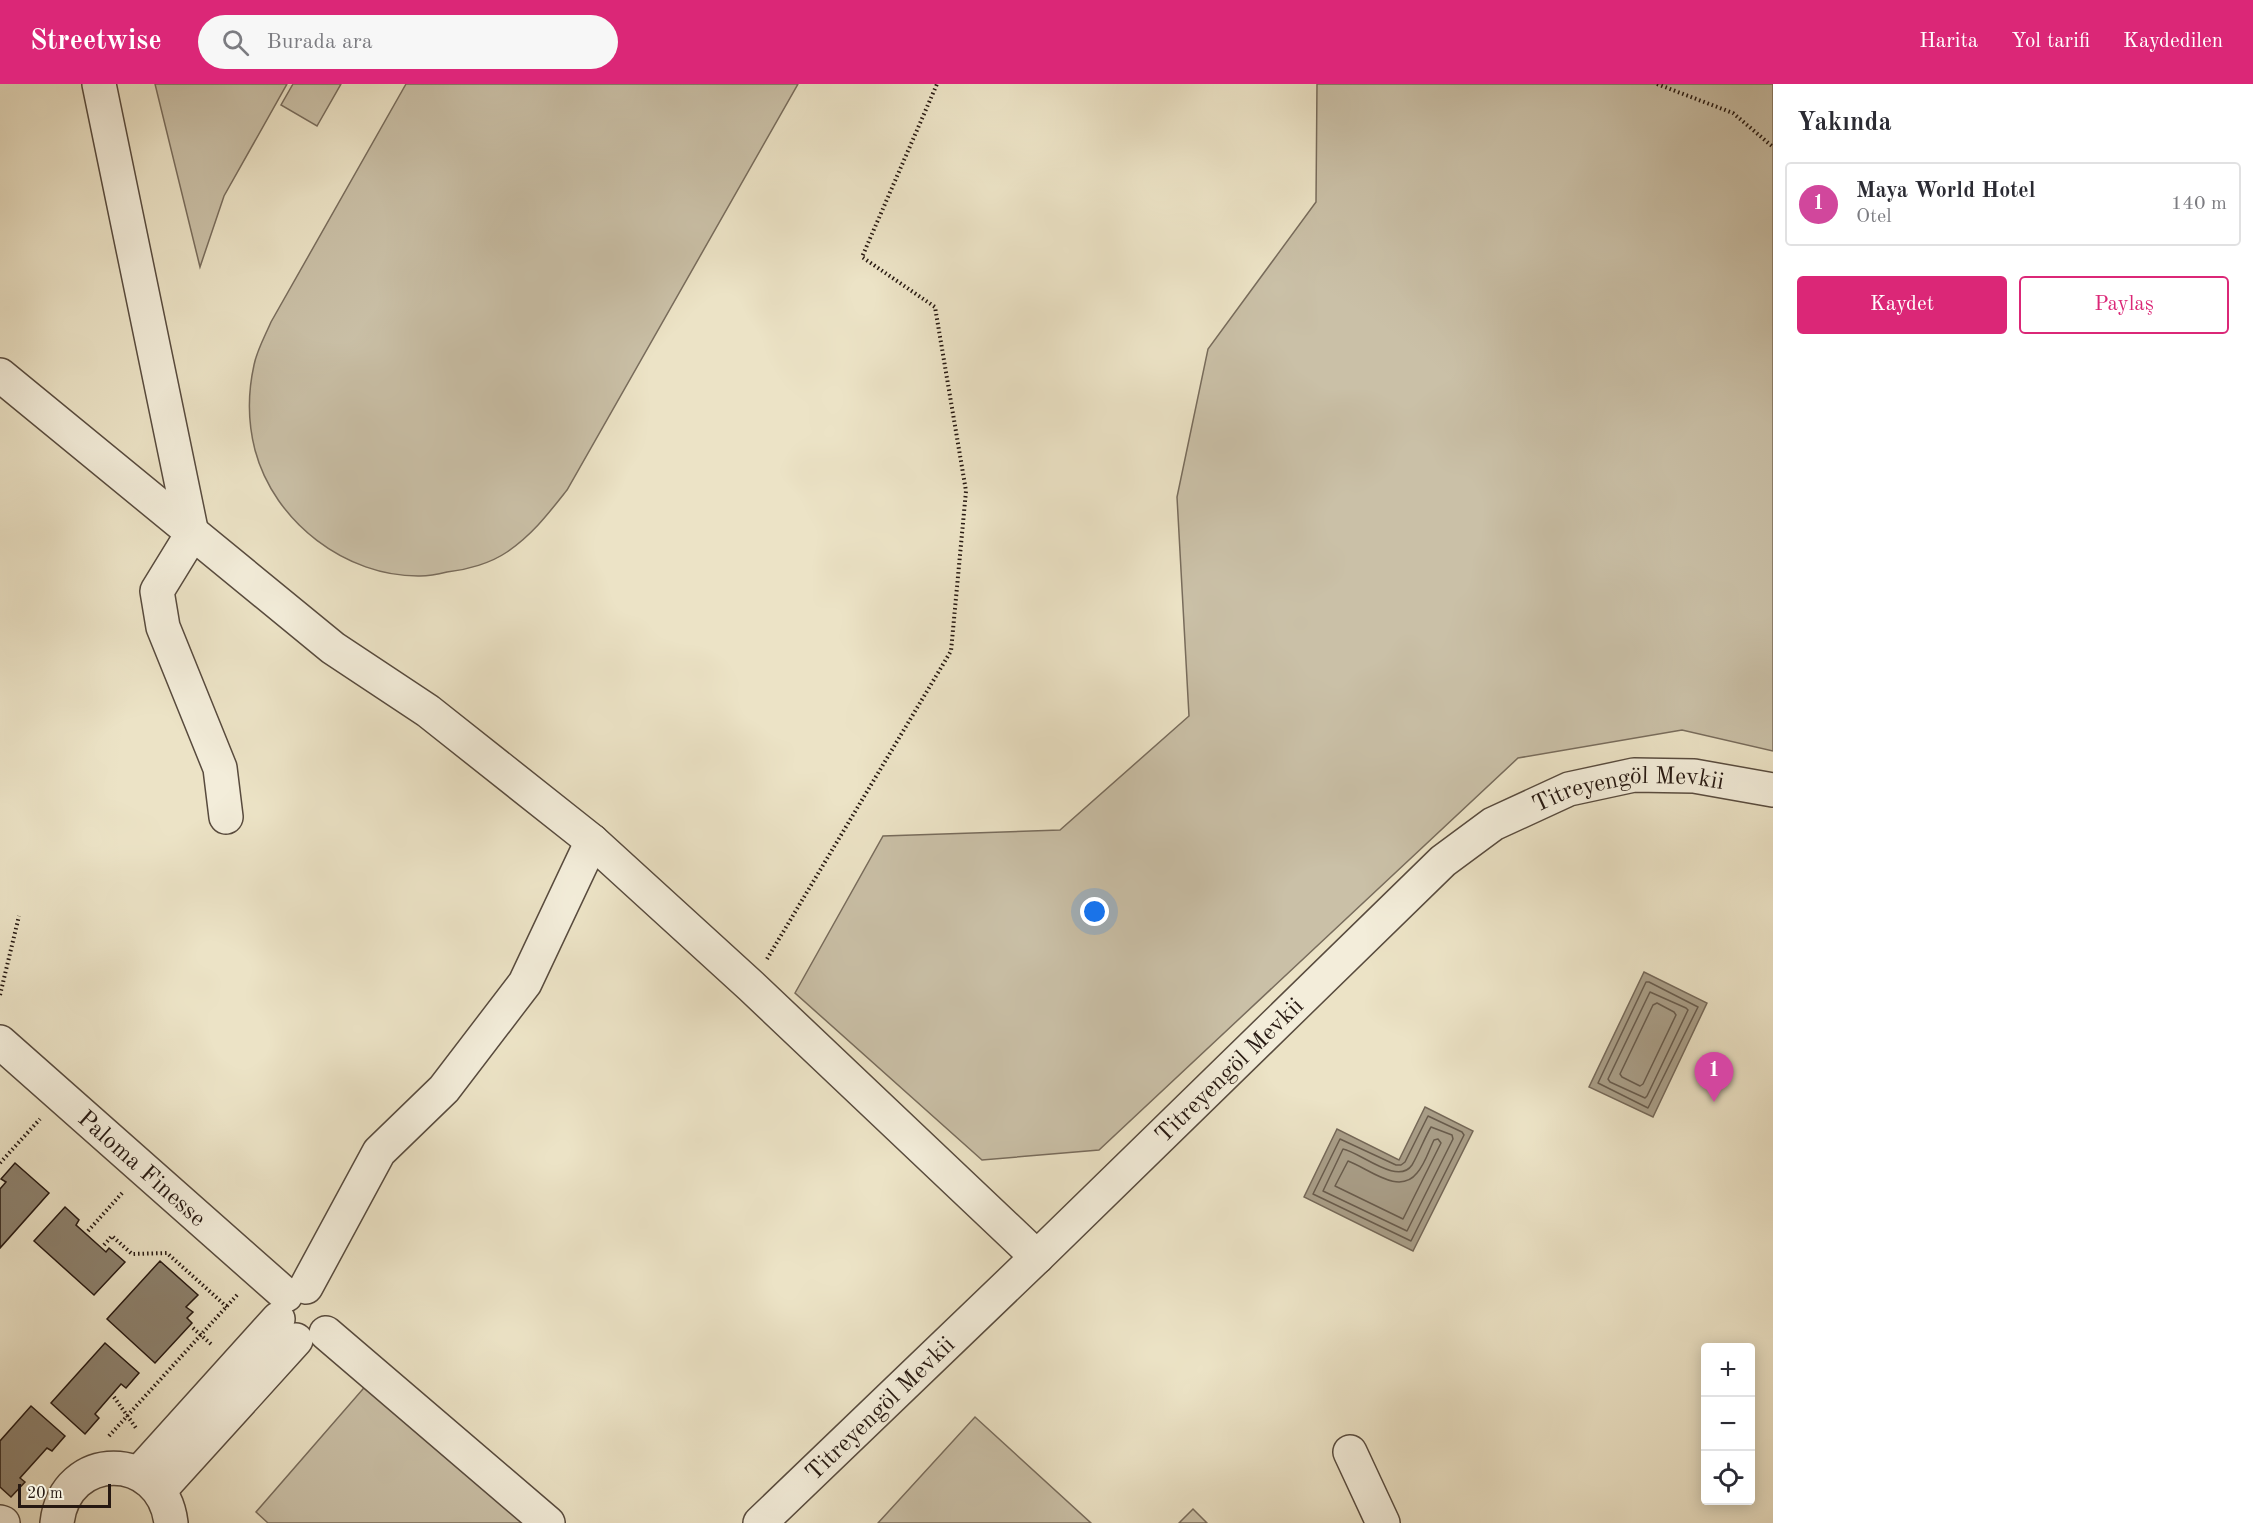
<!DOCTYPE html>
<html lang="tr">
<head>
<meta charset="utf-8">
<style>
  body { margin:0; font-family:"Old Standard TT",serif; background:#f7f7f7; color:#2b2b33 }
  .controls { position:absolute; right:18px; bottom:18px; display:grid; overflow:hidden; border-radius:6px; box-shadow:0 3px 15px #0003 }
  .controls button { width:54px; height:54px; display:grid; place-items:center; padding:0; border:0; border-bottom:2px solid #e1e1e2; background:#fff; color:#2b2b33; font:30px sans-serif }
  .scale { position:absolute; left:18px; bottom:15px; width:93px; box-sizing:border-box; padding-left:6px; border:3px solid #261811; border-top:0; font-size:16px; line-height:21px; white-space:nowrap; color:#261811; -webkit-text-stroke:4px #f3edda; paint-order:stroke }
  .you { position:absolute; left:1095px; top:828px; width:21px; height:21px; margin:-15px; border:4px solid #fff; border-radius:50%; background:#1a73e8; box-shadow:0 0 0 9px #1a73e833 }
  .badge { display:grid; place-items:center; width:39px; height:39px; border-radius:50%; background:#db2777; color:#fff; font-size:20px; font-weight:700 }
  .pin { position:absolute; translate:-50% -50px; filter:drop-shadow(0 2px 3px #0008) }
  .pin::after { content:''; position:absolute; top:32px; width:21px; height:18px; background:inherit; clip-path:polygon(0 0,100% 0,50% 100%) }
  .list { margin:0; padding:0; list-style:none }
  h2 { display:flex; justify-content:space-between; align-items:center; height:78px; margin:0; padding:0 24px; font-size:26px }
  h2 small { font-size:20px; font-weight:400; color:#7c7c81 }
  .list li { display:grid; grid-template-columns:39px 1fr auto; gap:18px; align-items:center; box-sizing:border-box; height:84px; margin:0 12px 12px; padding:0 12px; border:2px solid #e1e1e2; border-radius:6px }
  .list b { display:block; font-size:22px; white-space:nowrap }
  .list p { margin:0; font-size:20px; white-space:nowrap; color:#7c7c81 }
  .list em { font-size:20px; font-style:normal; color:#7c7c81 }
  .actions { display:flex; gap:12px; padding:18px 24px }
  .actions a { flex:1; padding:14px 0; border:2px solid #db2777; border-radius:6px; text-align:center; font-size:21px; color:#db2777 }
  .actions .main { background:#db2777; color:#fff }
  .icon { flex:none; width:33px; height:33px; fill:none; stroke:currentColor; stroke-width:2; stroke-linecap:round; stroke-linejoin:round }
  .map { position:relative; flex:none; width:1773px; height:1439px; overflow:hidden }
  header { display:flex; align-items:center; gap:36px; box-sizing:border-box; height:84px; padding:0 30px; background:#db2777; color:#fff }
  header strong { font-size:28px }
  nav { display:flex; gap:33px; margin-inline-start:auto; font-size:21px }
  .search { width:420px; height:54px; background:#f7f7f7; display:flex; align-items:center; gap:15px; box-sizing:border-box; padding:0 21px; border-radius:33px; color:#7c7c81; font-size:22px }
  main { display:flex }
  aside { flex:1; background:#fff }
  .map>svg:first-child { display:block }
</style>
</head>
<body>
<header>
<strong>Streetwise</strong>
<div class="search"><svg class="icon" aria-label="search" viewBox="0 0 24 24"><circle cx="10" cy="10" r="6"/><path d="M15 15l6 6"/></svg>Burada ara</div>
<nav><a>Harita</a><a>Yol tarifi</a><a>Kaydedilen</a></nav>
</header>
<main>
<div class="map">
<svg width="1773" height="1439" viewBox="0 0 1773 1439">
  <rect width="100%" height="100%" fill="#ece3c6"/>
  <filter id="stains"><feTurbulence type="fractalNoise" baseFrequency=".00333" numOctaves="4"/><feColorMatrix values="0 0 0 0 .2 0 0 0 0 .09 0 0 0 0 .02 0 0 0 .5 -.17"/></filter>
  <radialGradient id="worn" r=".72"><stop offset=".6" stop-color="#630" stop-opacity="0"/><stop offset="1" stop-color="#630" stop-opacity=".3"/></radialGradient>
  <g fill="#cac0a7" stroke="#786c5c" stroke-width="1.5">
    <path d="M155 0H287L224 112 200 183Z"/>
    <path d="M293 0H341L317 42 281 21Z"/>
    <path d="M406 0H798L567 406C548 430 533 450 507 468 491 479 467 486 447 488 439 490 429 492 420 492 346 493 274 438 255 366 248 339 248 308 254 281 257 266 265 252 271 238Z"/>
    <path d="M1317 0H1773V667L1682 646 1518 674 1099 1066 982 1076 795 909 883 752 1060 746 1189 632 1177 413 1208 265 1316 118Z"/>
    <path d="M369 1298 531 1439H268L256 1428Z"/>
    <path d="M975 1333 1091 1439H878Z"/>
    <path d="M1193 1425 1207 1439H1179Z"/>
  </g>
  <g fill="#a99e88" stroke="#756858" stroke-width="1.5">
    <path d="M1644 888 1707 919 1653 1033 1589 1003Z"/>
    <path d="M1425 1023 1473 1047 1413 1167 1304 1113 1337 1045 1399 1076Z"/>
  </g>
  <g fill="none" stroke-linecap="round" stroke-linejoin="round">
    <g stroke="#685b4c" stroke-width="1.5">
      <path d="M1646 898H1649L1698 923 1648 1024 1598 999Z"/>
      <path d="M1650 908 1686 924 1688 926 1647 1012 1645 1014 1610 998 1608 995Z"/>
      <path d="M1657 919 1674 928 1676 931 1643 1000 1640 1002 1622 993 1620 990 1653 921Z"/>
      <path d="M1428 1032 1462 1048 1464 1051 1411 1157 1313 1110 1340 1055 1396 1081H1401L1405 1078Z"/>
      <path d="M1431 1043 1452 1051 1453 1055 1407 1147 1323 1107 1343 1065C1360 1068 1398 1102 1412 1081 1419 1069 1424 1055 1431 1043Z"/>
      <path d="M1438 1055 1441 1059 1403 1135 1335 1102 1348 1077C1368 1084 1399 1112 1417 1089 1425 1080 1429 1066 1434 1056Z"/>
    </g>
  </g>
  <g fill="#8d826f" stroke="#261811" stroke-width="1.5">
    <path d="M15 1079 49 1109 0 1164V1105L6 1098 1 1095Z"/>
    <path d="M65 1123 79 1136 76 1141 106 1168 109 1164 125 1178 94 1211 34 1157Z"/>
    <path d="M160 1177 198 1211 186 1223 193 1228 187 1234 192 1239 155 1279 107 1235Z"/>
    <path d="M105 1259 139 1289 126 1304 121 1300 95 1330 99 1334 85 1350 51 1319Z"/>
    <path d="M31 1322 65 1352 52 1367 47 1364 20 1394 25 1398 11 1413 0 1403V1357Z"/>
  </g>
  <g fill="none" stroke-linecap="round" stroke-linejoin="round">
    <defs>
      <g id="minor">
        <path d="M99 0 192 450 157 507 163 543 220 684 226 733"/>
        <path d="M0 291 333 564 428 627 592 757 751 902 1037 1173"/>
        <path id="s1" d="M0 958 286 1211"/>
        <path d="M306 1203 379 1068 444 1005 525 899 592 757"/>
        <path d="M326 1249 548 1439"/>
        <path d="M1350 1368 1383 1439"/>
        <path d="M139 1389 278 1235"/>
        <path d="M160 1406 296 1256"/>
        <path d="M0 1438 3 1439"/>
        <path d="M57 1439C65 1366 162 1366 171 1439"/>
        <path id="s2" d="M760 1439 1037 1173 1443 777 1493 740 1569 705 1634 691 1694 692 1773 706"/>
      </g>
    </defs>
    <use href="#minor" stroke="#584b3e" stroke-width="36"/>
    <g stroke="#261811" stroke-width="4" stroke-dasharray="1.5 3" stroke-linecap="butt">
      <path d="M1657 0 1733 29 1773 63"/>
      <path d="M767 875 951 567 966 407 935 223 862 173 937 0"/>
      <path d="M0 911 19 832"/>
      <path d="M0 1079 40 1035"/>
      <path d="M88 1147 123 1108"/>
      <path d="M104 1161 112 1152 132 1170 167 1169 227 1223"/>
      <path d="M193 1244 212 1261"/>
      <path d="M114 1313 136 1344"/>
      <path d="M109 1352 237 1211"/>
    </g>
    <use href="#minor" stroke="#f3edda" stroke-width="33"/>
  </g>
  <g text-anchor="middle" stroke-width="4.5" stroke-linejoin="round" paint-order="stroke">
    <g font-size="24" fill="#261811" stroke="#f3edda">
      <text dy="8" stroke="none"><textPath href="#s2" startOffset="1156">Titreyengöl Mevkii</textPath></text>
      <text dy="8" stroke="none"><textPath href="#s2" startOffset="652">Titreyengöl Mevkii</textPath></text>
      <text dy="8" stroke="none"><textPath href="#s1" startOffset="190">Paloma Finesse</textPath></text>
      <text dy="8" stroke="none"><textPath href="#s2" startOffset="166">Titreyengöl Mevkii</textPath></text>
    </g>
  </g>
  <rect width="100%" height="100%" filter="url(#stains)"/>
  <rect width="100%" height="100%" fill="url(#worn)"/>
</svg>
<div class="controls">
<button>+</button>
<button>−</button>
<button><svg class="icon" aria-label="locate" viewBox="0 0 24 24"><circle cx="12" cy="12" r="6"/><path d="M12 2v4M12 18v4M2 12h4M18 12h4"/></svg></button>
</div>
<div class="scale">20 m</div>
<div class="you"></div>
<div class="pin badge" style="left:1714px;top:1018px;background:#d1479c">1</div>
</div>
<aside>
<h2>Yakında<small></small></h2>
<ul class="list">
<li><span class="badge" style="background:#d1479c">1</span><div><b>Maya World Hotel</b><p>Otel</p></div><em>140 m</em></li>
</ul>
<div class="actions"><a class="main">Kaydet</a><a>Paylaş</a></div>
</aside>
</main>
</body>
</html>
